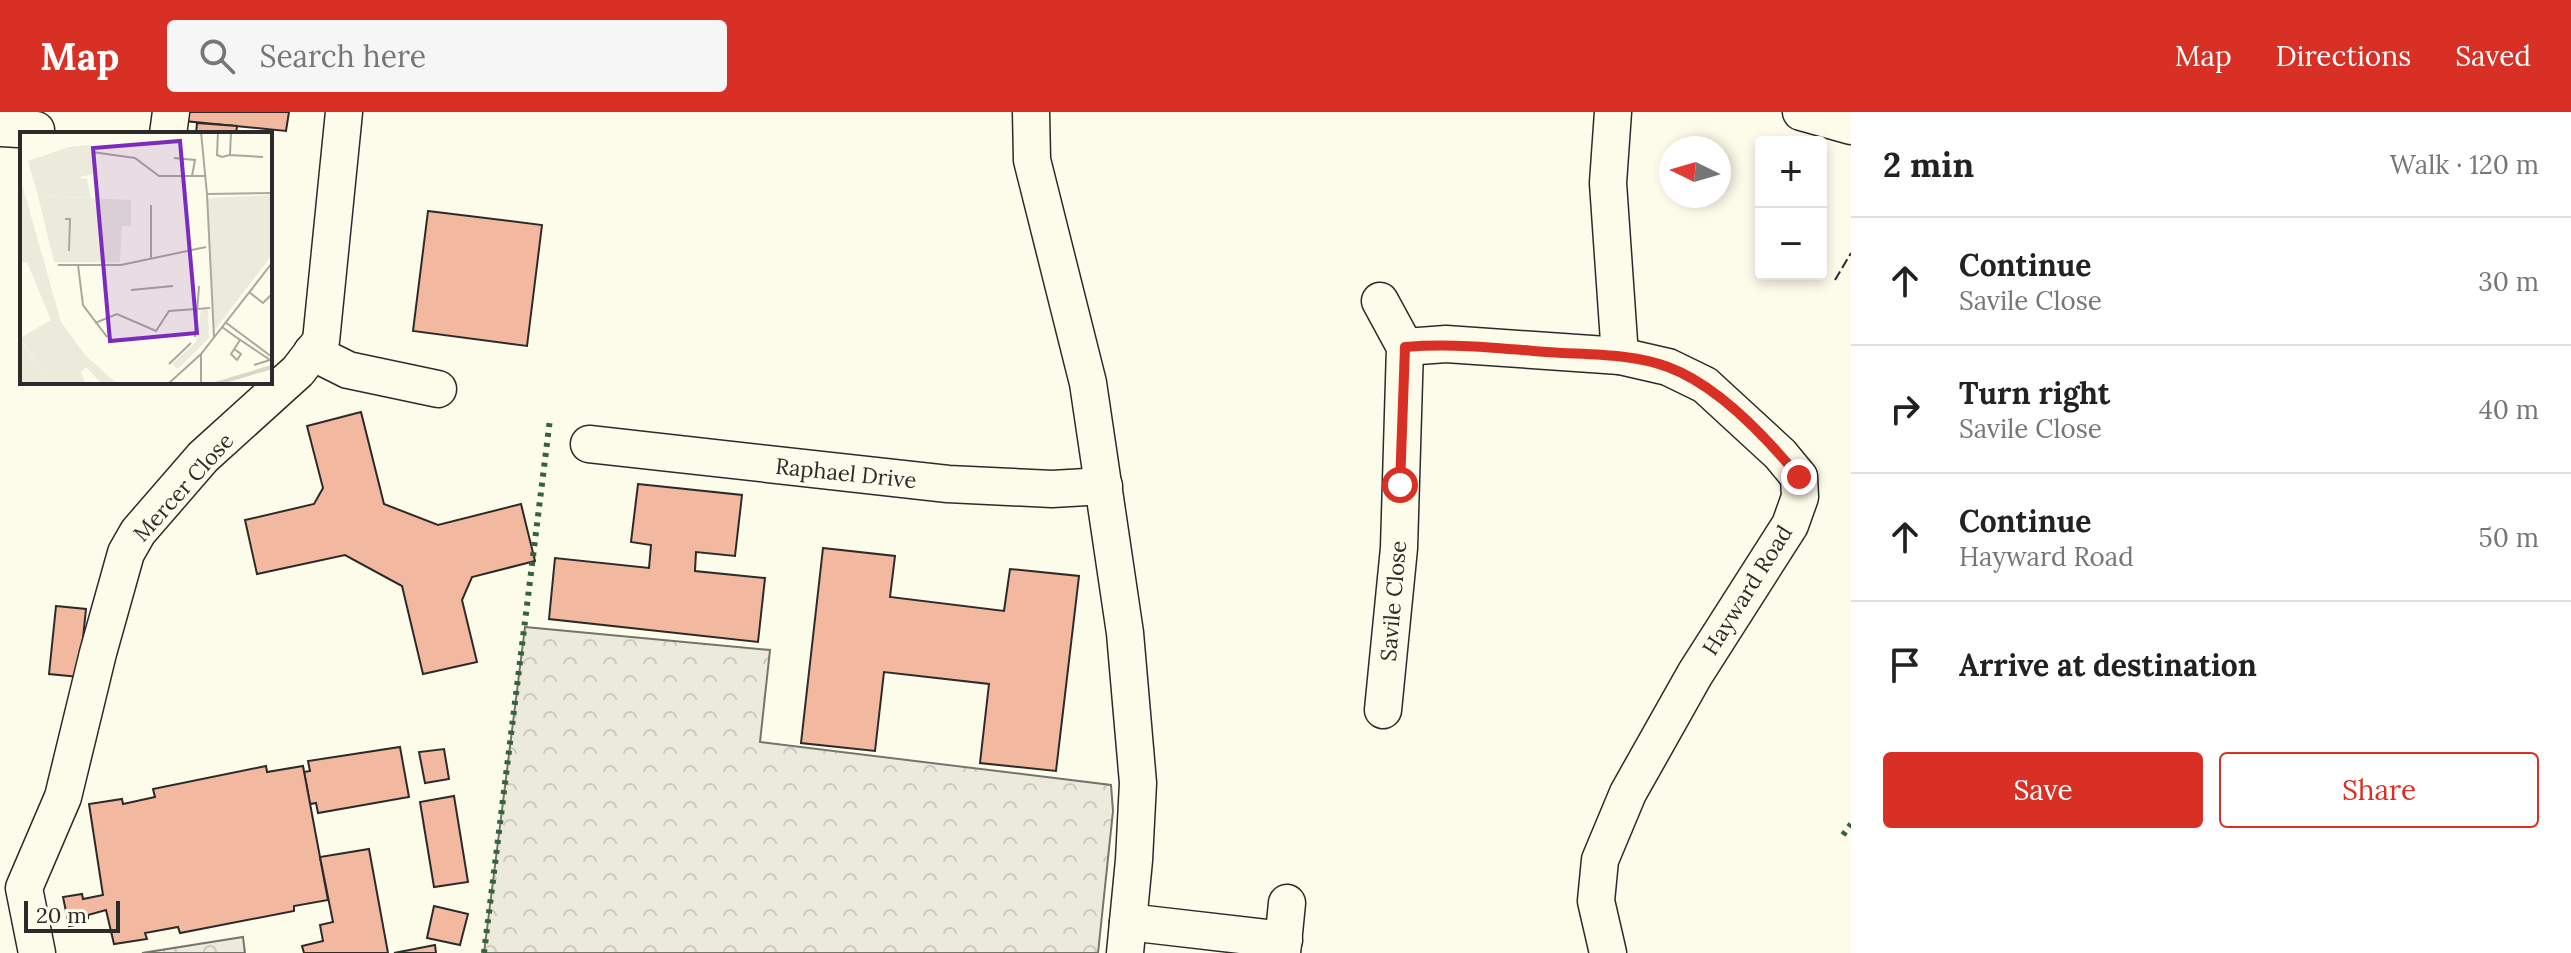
<!DOCTYPE html>
<html lang="en">
<head>
<meta charset="utf-8">
<style>
  body { margin:0; font-family:Lora,serif; background:#f6f6f6; color:#222 }
  .controls { position:absolute; right:24px; top:24px; display:grid; overflow:hidden; border-radius:8px; box-shadow:0 4px 12px #0003 }
  .controls button { width:72px; height:72px; display:grid; place-items:center; padding:0; border:0; border-bottom:2px solid #e0e0e0; background:#fff; color:#222; font:40px sans-serif }
  .compass { position:absolute; left:1659px; top:24px; width:72px; height:72px; border-radius:50%; background:#fff; box-shadow:0 4px 12px #0003; rotate:275deg }
  .scale { position:absolute; left:24px; bottom:20px; width:96px; box-sizing:border-box; padding-left:8px; border:4px solid #2b2b2b; border-top:0; font-size:22px; line-height:28px; white-space:nowrap; color:#2b2b2b; -webkit-text-stroke:6px #fdfbea; paint-order:stroke }
  .stop { position:absolute; width:24px; height:24px; margin:-18px; border:6px solid #d93025; border-radius:50%; background:#fff }
  .stop.end { background:#d93025; border-color:#fff; box-shadow:0 2px 8px #0008 }
  .list { margin:0; padding:0; list-style:none }
  h2 { display:flex; justify-content:space-between; align-items:center; height:104px; margin:0; padding:0 32px; font-size:34px }
  h2 small { font-size:26px; font-weight:400; color:#767676 }
  .list li { display:grid; grid-template-columns:52px 1fr auto; gap:24px; align-items:center; box-sizing:border-box; height:128px; padding:0 32px; border-top:2px solid #e0e0e0 }
  .list b { display:block; font-size:30px; white-space:nowrap }
  .list p { margin:0; font-size:26px; white-space:nowrap; color:#767676 }
  .list em { font-size:26px; font-style:normal; color:#767676 }
  .actions { display:flex; gap:16px; padding:24px 32px }
  .actions a { flex:1; padding:18px 0; border:2px solid #d93025; border-radius:8px; text-align:center; font-size:28px; color:#d93025 }
  .actions .main { background:#d93025; color:#fff }
  .icon { flex:none; width:44px; height:44px; fill:none; stroke:currentColor; stroke-width:2; stroke-linecap:round; stroke-linejoin:round }
  .map { position:relative; flex:none; width:1851px; height:841px; overflow:hidden }
  header { display:flex; align-items:center; gap:48px; box-sizing:border-box; height:112px; padding:0 40px; background:#d93025; color:#fff }
  header strong { font-size:38px }
  nav { display:flex; gap:44px; margin-inline-start:auto; font-size:28px }
  .search { width:560px; height:72px; background:#f6f6f6; display:flex; align-items:center; gap:20px; box-sizing:border-box; padding:0 28px; border-radius:8px; color:#767676; font-size:30px }
  main { display:flex }
  aside { flex:1; background:#fff }
  .map>svg:first-child { display:block }
</style>
</head>
<body>
<header>
<strong>Map</strong>
<div class="search"><svg class="icon" aria-label="search" viewBox="0 0 24 24"><circle cx="10" cy="10" r="6"/><path d="M15 15l6 6"/></svg>Search here</div>
<nav><a>Map</a><a>Directions</a><a>Saved</a></nav>
</header>
<main>
<div class="map">
<svg width="1851" height="841" viewBox="0 0 1851 841">
  <defs>
    <pattern id="park-crowns" width="20" height="18" patternUnits="userSpaceOnUse" patternTransform="scale(2)"><rect width="20" height="18" fill="#ecebdb"/><path d="M2 6a3 3 0 1 1 6 0M12 15a3 3 0 1 1 6 0" fill="none" stroke="#cbcabc"/></pattern>
  </defs>
  <rect width="100%" height="100%" fill="#fdfbea"/>
  <g fill="url(#park-crowns)" stroke="#74746e" stroke-width="2">
    <path d="M525 515 770 538 760 630 1111 673 1113 699 1098 841H484Z"/>
    <path d="M243 825 245 841H142Z"/>
  </g>
  <g fill="#f2b8a0" stroke="#2b2b2b" stroke-width="2">
    <path d="M185 0H289L286 19 184 9Z"/>
    <path d="M197 11 237 14 236 22H196Z"/>
    <path d="M428 99 542 113 527 234 413 219Z"/>
    <path d="M361 300 384 392 438 413 521 392 535 449 472 465 462 488 477 550 423 562 402 474 345 443 257 462 245 408 314 392 323 376 307 314Z"/>
    <path d="M638 372 742 383 735 444 696 440 695 459 765 466 758 530 549 507 555 446 649 456 651 433 631 430Z"/>
    <path d="M823 436 895 444 890 485 1004 499 1010 457 1079 464 1056 659 980 651 989 572 884 560 875 639 801 631Z"/>
    <path d="M56 494 86 497 79 565 49 562Z"/>
    <path d="M400 635 409 685 318 701 316 691 310 692 304 660 310 659 308 649Z"/>
    <path d="M444 637 449 667 425 671 419 640Z"/>
    <path d="M266 654 267 660 303 654 328 788 294 794V799L180 821 178 815 145 821 147 827 114 832 106 798 88 803V811L69 814 63 785 82 782 83 787 103 783 89 692 122 687 123 692 155 685 153 677Z"/>
    <path d="M454 684 468 770 434 775 420 690Z"/>
    <path d="M369 737 388 841H304L302 834 323 829 320 813 333 810 320 745Z"/>
    <path d="M434 794 468 802 460 833 427 826Z"/>
    <path d="M435 833 436 841H394Z"/>
  </g>
  <g fill="none" stroke-linecap="round" stroke-linejoin="round">
    <defs>
      <g id="minor">
        <path d="M1031 0 1032 48 1088 271 1125 521 1138 671 1134 748 1125 841"/>
        <path d="M1801 0 1851 14"/>
        <path d="M0 16 36 18"/>
        <path d="M168 22 171 0"/>
        <path d="M1380 189 1405 235 1399 436 1383 598"/>
        <path d="M1405 235 1446 232 1620 244"/>
        <path d="M312 240 348 258 438 277"/>
        <path d="M589 332 948 372 1052 377 1104 374"/>
        <path d="M1128 810 1284 828"/>
        <path d="M37 841 24 776 63 685 98 541 126 441 138 420 203 345 298 259 321 229 344 0"/>
        <path d="M1282 841 1287 791"/>
        <path d="M1608 841 1596 789 1600 748 1628 681 1695 562 1790 413 1800 385 1799 365 1780 342 1705 273 1668 255 1620 244 1608 71 1613 0"/>
      </g>
    </defs>
    <use href="#minor" stroke="#2b2b2b" stroke-width="39"/>
    <use href="#minor" stroke="#fdfbea" stroke-width="36"/>
    <g stroke="#34623c" stroke-width="6" stroke-dasharray="4 6" stroke-linecap="butt">
      <path d="M1843 723 1851 712"/>
      <path d="M484 841 550 307"/>
    </g>
    <path stroke="#2b2b2b" stroke-width="2" stroke-dasharray="10 4" stroke-linecap="butt" d="M1835 168 1851 141"/>
  </g>
  <g fill="none" stroke-linecap="round" stroke-linejoin="round">
    <path stroke="#d93025" stroke-width="10" d="M1400 373 1405 235C1453 231 1499 236 1546 240 1587 243 1630 241 1668 255 1717 273 1766 325 1799 365"/>
  </g>
  <g text-anchor="middle" stroke-width="6" stroke-linejoin="round" paint-order="stroke">
    <g font-size="22" fill="#2b2b2b" stroke="#fdfbea">
      <text transform="translate(846 361) rotate(6)" y="8">Raphael Drive</text>
      <text transform="translate(183 375) rotate(-48)" y="8">Mercer Close</text>
      <text transform="translate(1747 478) rotate(-58)" y="8">Hayward Road</text>
      <text transform="translate(1393 489) rotate(-85)" y="8">Savile Close</text>
    </g>
  </g>
  <g transform="translate(20 20)">
    <rect width="252" height="252" fill="#fdfbea"/>
    <path d="M49 15 57 45 67 47 71 66 18 64 8 29Z" fill="#ecebdb"/>
    <path d="M0 45 41 190 65 223 97 252H82L66 235 61 240 65 252H15L26 244 0 206 31 188 7 130 0 131Z" fill="#ecebdb"/>
    <path d="M70 13 77 41 56 46 49 15ZM252 63V123L194 199 188 66ZM18 64 111 68V94H102L100 130H34ZM181 178H188L189 206 158 237 152 232 176 210ZM0 207 26 244 15 252H0Z" fill="#ecebdb"/>
    <path fill="none" stroke="#d8d7c9" stroke-width="4" d="M195 252 252 235"/>
    <path fill="none" stroke="#a9a89e" stroke-width="2" d="M181 0 187 62 252 61M198 0 197 23 202 25 210 23 211 0M72 20 115 26 139 44H185M210 23 243 25M154 26 175 28 172 44M187 62 194 205M131 73V126M45 87H50L49 119M38 133H101L186 115M58 133 63 173 87 205M111 158 153 154M229 160 243 171 252 162M205 190 252 225M75 191 97 182 136 199 149 179 190 176M202 195 220 208 211 222 217 228 221 222 214 217M175 205 179 154M219 207 250 228 234 233M181 222V252M149 232 171 211M148 252 181 222 252 131"/>
    <path fill="#7b2cbf" fill-opacity="0.15" stroke="#7b2cbf" stroke-width="4" d="M160 9 177 201 90 209 73 16Z"/>
    <rect width="252" height="252" fill="none" stroke="#2b2b2b" stroke-width="4"/>
  </g>
</svg>
<div class="controls">
<button>+</button>
<button>−</button>
</div>
<svg class="compass" viewBox="-18 -18 36 36"><path d="M0-13l5 13h-10z" fill="#e53935"/><path d="M0 13l5-13h-10z" fill="#767676"/></svg>
<div class="scale">20 m</div>
<div class="stop" style="left:1400px;top:373px"></div>
<div class="stop end" style="left:1799px;top:365px"></div>
</div>
<aside>
<h2>2 min<small>Walk · 120 m</small></h2>
<ul class="list">
<li><svg class="icon" aria-label="ahead" viewBox="0 0 24 24"><path d="M12 20V5M6 11l6-6 6 6"/></svg><div><b>Continue</b><p>Savile Close</p></div><em>30 m</em></li>
<li><svg class="icon" aria-label="right" viewBox="0 0 24 24"><path d="M7 20v-9h11M14 6l5 5-5 5"/></svg><div><b>Turn right</b><p>Savile Close</p></div><em>40 m</em></li>
<li><svg class="icon" aria-label="ahead" viewBox="0 0 24 24"><path d="M12 20V5M6 11l6-6 6 6"/></svg><div><b>Continue</b><p>Hayward Road</p></div><em>50 m</em></li>
<li><svg class="icon" aria-label="arrive" viewBox="0 0 24 24"><path d="M6 21V4h12l-3 4 3 4H6"/></svg><div><b>Arrive at destination</b></div></li>
</ul>
<div class="actions"><a class="main">Save</a><a>Share</a></div>
</aside>
</main>
</body>
</html>
